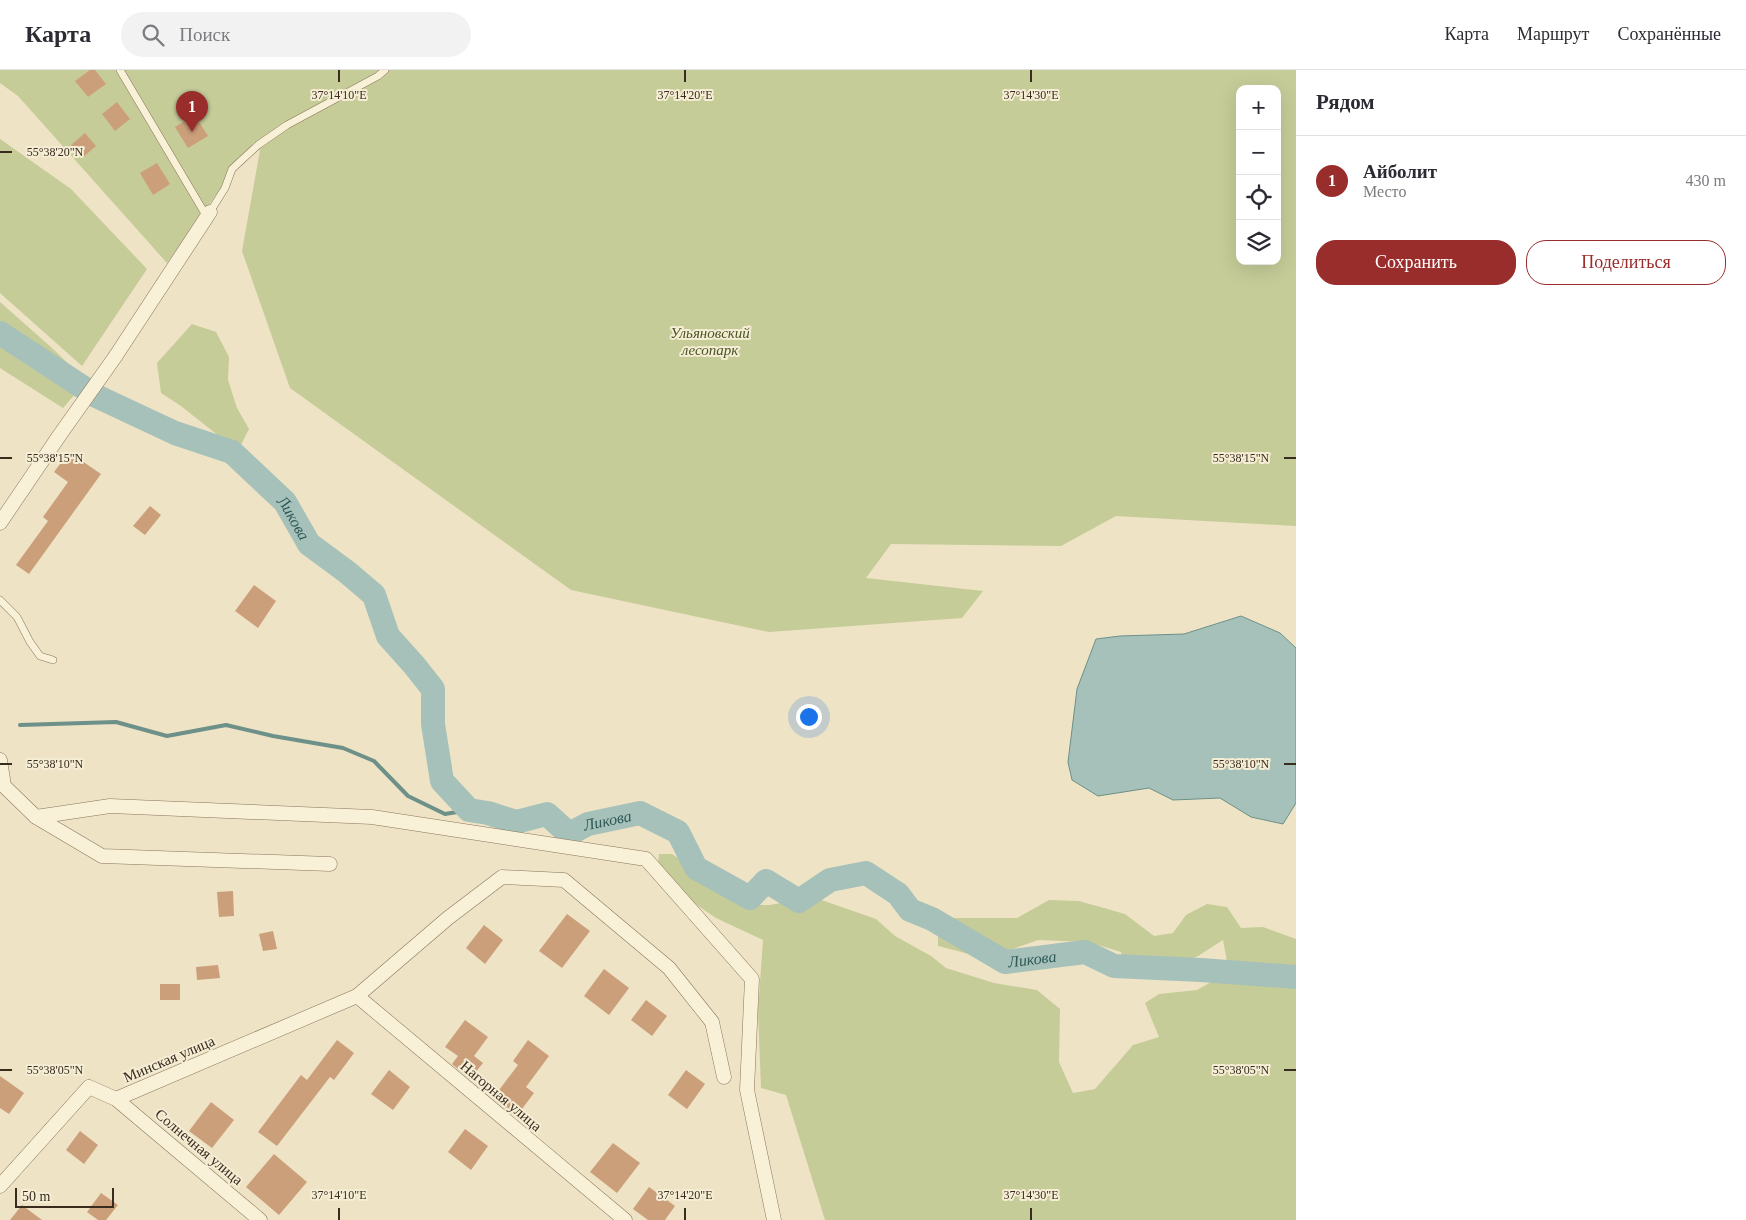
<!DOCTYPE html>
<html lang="ru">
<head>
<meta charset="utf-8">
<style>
  body { margin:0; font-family:Georgia,serif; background:#f2f2f3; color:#2b2b33 }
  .controls { position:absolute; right:15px; top:15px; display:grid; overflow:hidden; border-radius:10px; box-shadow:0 5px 20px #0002 }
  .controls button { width:45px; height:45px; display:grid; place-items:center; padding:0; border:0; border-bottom:1px solid #e1e1e2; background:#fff; color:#2b2b33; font:25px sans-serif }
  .scale { position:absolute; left:15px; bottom:12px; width:99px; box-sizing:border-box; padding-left:5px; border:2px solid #392c1f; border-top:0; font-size:14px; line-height:18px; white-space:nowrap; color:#392c1f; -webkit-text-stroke:4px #f5edd4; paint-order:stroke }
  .you { position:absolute; left:808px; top:646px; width:18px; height:18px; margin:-12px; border:4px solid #fff; border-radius:50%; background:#1a73e8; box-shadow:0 0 0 8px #1a73e833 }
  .badge { display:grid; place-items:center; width:32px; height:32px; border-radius:50%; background:#982d2b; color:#fff; font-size:16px; font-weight:700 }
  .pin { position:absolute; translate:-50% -41px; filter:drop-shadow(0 1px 2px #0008) }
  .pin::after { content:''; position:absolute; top:26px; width:18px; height:15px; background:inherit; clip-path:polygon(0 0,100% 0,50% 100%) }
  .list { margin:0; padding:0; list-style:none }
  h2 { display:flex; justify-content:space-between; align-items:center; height:65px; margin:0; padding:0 20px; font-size:21px }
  h2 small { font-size:16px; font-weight:400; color:#7c7c81 }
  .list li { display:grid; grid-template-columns:32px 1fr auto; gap:15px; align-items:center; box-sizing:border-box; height:90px; padding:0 20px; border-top:1px solid #e1e1e2 }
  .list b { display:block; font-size:19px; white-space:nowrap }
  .list p { margin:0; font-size:16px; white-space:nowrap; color:#7c7c81 }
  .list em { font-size:16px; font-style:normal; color:#7c7c81 }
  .actions { display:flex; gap:10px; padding:15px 20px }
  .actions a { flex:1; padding:11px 0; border:1px solid #982d2b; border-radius:20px; text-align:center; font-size:18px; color:#982d2b }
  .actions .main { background:#982d2b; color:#fff }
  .icon { flex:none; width:28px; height:28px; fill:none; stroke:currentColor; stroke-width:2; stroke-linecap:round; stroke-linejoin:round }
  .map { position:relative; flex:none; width:1296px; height:1150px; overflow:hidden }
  header { display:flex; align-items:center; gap:30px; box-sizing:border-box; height:70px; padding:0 25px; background:#fff; border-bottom:1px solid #e1e1e2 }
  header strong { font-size:24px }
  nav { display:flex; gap:28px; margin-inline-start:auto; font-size:18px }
  .search { width:350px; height:45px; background:#f2f2f3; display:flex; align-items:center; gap:12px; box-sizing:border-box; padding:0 18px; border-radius:28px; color:#7c7c81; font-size:19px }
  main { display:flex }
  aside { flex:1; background:#fff }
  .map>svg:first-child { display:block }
</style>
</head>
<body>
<header>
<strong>Карта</strong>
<div class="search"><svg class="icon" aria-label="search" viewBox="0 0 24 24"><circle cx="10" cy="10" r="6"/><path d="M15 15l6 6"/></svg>Поиск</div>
<nav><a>Карта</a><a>Маршрут</a><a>Сохранённые</a></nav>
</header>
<main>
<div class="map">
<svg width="1296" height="1150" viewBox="0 0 1296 1150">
  <rect width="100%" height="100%" fill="#eee3c5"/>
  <g fill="#c5cc98" fill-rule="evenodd">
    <path d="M0 0H1296V456L1116 446 1061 476 891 474 866 508 983 521 962 548 769 562 571 520 290 318 242 181 260 80 254 72 167 193 18 26 0 13ZM1240 19H1277V191H1240Z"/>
    <path d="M0 69 71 119 147 199 82 296 0 223Z"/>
    <path d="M0 232 52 278 86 311 63 338 0 298Z"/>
    <path d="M192 254 216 262 229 287 228 310 237 338 249 359 241 375 224 370 181 336 161 323 157 293Z"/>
    <path d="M659 784H672L705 807 728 828 748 835H770L813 827 876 849 895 866 931 886 946 898 994 913 1037 920 1060 939 1059 992 1073 1023 1095 1019 1133 975 1159 967 1145 933 1159 924 1197 920 1229 902 1223 870 1198 886 1176 896 1127 908 1121 882 1088 872 1038 870 1010 880 973 885 938 876V865L942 848H1017L1049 830 1079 831 1125 844 1154 866 1173 863 1186 845 1207 834 1227 837 1241 858 1263 857 1296 869V1150H825L786 1025 761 1018 758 941 763 870 716 848 694 833 658 794Z"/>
  </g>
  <path fill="#a6c1ba" stroke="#6d9088" d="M1241 546 1280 563 1296 578V733L1283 754 1251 747 1220 728 1173 730 1149 718 1098 726 1072 710 1068 692 1077 619 1096 569 1120 566 1184 564Z"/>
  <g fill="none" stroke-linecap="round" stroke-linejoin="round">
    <path stroke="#6d9088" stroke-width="4" d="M20 655 116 652 167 666 226 655 273 666 343 678 374 691 408 726 445 744 469 740"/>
    <g stroke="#a6c1ba" stroke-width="24">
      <path d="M0 263 84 318"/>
      <path id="s1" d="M96 326 175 363 232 382 285 432 309 474 347 502 374 525 388 566 414 595 433 619V654L442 711 469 740 488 743 516 752 547 744 569 764 588 754 640 743 678 762 696 798 750 828 766 811 799 831 830 810 866 803 898 824 910 840 932 849 1005 892 1085 882 1114 896 1201 900 1296 907"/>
    </g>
  </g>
  <g fill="#cc9f7b">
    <path d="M90 0H95L106 14 88 27 75 11Z"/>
    <path d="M117 32 130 49 115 61 102 44Z"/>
    <path d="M195 45 208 66 188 78 175 57Z"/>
    <path d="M85 63 96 76 82 88 71 75Z"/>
    <path d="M157 93 170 114 153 125 140 103Z"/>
    <path d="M69 382 101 404 29 504 16 495 48 451 43 447 68 412 54 402Z"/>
    <path d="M150 436 161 445 145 465 133 456Z"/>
    <path d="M254 515 276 531 258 558 235 541Z"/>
    <path d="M233 821 234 846 219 847 217 822Z"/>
    <path d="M567 844 590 861 562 898 539 881Z"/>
    <path d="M484 855 503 870 485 894 466 878Z"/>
    <path d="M273 861 277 879 263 881 259 864Z"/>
    <path d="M218 895 220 908 197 910 196 897Z"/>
    <path d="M604 899 629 918 609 945 584 926Z"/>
    <rect x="160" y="914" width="20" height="16"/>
    <path d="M646 930 667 946 652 966 631 950Z"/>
    <path d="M465 950 488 967 474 986 483 993 470 1009 452 994 458 986 445 977Z"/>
    <path d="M337 970 354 983 334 1010 330 1007 277 1076 258 1062 301 1005 307 1010Z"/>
    <path d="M528 970 549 986 526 1017 534 1023 516 1047 493 1028 518 995 513 991Z"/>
    <path d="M389 1000 410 1017 393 1040 371 1024Z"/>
    <path d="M686 1000 705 1014 687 1039 668 1025Z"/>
    <path d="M0 1006 24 1023 9 1044 0 1038Z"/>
    <path d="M211 1032 234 1050 212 1078 189 1061Z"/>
    <path d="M465 1059 488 1076 471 1100 448 1082Z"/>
    <path d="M80 1061 98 1075 84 1094 66 1080Z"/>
    <path d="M613 1073 640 1093 617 1123 590 1102Z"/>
    <path d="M274 1084 307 1112 279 1145 246 1117Z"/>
    <path d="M649 1117 675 1136 665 1150H648L633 1139Z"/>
    <path d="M101 1123 118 1135 106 1150H98L87 1142Z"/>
    <path d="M22 1135 42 1150H10Z"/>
  </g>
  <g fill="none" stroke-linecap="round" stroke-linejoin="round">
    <defs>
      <g id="lane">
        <path d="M120 0 207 147"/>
        <path d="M210 142 225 118 232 99 258 75 287 55 378 6 385 0"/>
        <path d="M0 530 17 547 30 572 40 586 53 590"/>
      </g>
      <g id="street">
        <path d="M0 453 59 366 115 287 210 142"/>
        <path d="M0 690 4 716 36 747 102 786 330 794"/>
        <path d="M36 747 110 736 372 747 646 789 752 909 747 1020 774 1150"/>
        <path d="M357 926 625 1150"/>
        <path d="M116 1029 357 926 448 848 502 807 564 810 669 898 712 952 724 1007"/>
        <path d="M0 1116 89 1017 116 1029 260 1150"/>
      </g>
    </defs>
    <use href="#lane" stroke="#89755b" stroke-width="8"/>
    <use href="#street" stroke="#89755b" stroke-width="15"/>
    <use href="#lane" stroke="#f9f0d8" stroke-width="7"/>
    <use href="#street" stroke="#f9f0d8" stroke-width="14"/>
  </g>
  <path fill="none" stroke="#392c1f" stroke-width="2" d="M339 0V12M685 0V12M1031 0V12M0 82H12M0 388H12M1284 388H1296M0 694H12M1284 694H1296M0 1000H12M1284 1000H1296M339 1138V1150M685 1138V1150M1031 1138V1150"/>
  <g text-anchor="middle" stroke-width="4" stroke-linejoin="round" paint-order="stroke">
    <g font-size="15" font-style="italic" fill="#485525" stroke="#f5edd4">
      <text x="710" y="268">Ульяновский<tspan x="710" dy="17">лесопарк</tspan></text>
    </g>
    <g font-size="15" fill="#392c1f" stroke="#f5edd4">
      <text transform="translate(169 989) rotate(-23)" y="5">Минская улица</text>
      <text transform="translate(501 1026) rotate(40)" y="5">Нагорная улица</text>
      <text transform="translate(199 1077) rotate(40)" y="5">Солнечная улица</text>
    </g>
    <g font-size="16" font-style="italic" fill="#2e5957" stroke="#f5edd4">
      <text dy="6" stroke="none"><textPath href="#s1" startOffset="238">Ликова</textPath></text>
      <text dy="6" stroke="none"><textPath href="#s1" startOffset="748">Ликова</textPath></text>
      <text dy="6" stroke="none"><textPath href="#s1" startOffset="1256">Ликова</textPath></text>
    </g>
  </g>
  <g font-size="12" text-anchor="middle" fill="#392c1f" stroke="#f5edd4" stroke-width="4" stroke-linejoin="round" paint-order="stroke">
    <text x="339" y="29">37°14'10"E</text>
    <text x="685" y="29">37°14'20"E</text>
    <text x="1031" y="29">37°14'30"E</text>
    <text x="55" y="86">55°38'20"N</text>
    <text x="55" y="392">55°38'15"N</text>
    <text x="1241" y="392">55°38'15"N</text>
    <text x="55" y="698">55°38'10"N</text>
    <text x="1241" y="698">55°38'10"N</text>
    <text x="55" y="1004">55°38'05"N</text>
    <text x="1241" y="1004">55°38'05"N</text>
    <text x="339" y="1129">37°14'10"E</text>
    <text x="685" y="1129">37°14'20"E</text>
    <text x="1031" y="1129">37°14'30"E</text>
  </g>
</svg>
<div class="controls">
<button>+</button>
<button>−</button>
<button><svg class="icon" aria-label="locate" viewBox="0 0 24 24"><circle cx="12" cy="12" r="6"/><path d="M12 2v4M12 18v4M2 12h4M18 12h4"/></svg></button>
<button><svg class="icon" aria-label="layers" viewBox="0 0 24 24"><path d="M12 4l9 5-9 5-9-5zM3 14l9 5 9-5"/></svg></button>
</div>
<div class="scale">50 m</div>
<div class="you"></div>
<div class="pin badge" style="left:192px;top:62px">1</div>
</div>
<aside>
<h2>Рядом<small></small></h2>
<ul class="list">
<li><span class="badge">1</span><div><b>Айболит</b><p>Место</p></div><em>430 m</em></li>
</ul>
<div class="actions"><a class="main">Сохранить</a><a>Поделиться</a></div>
</aside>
</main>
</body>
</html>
